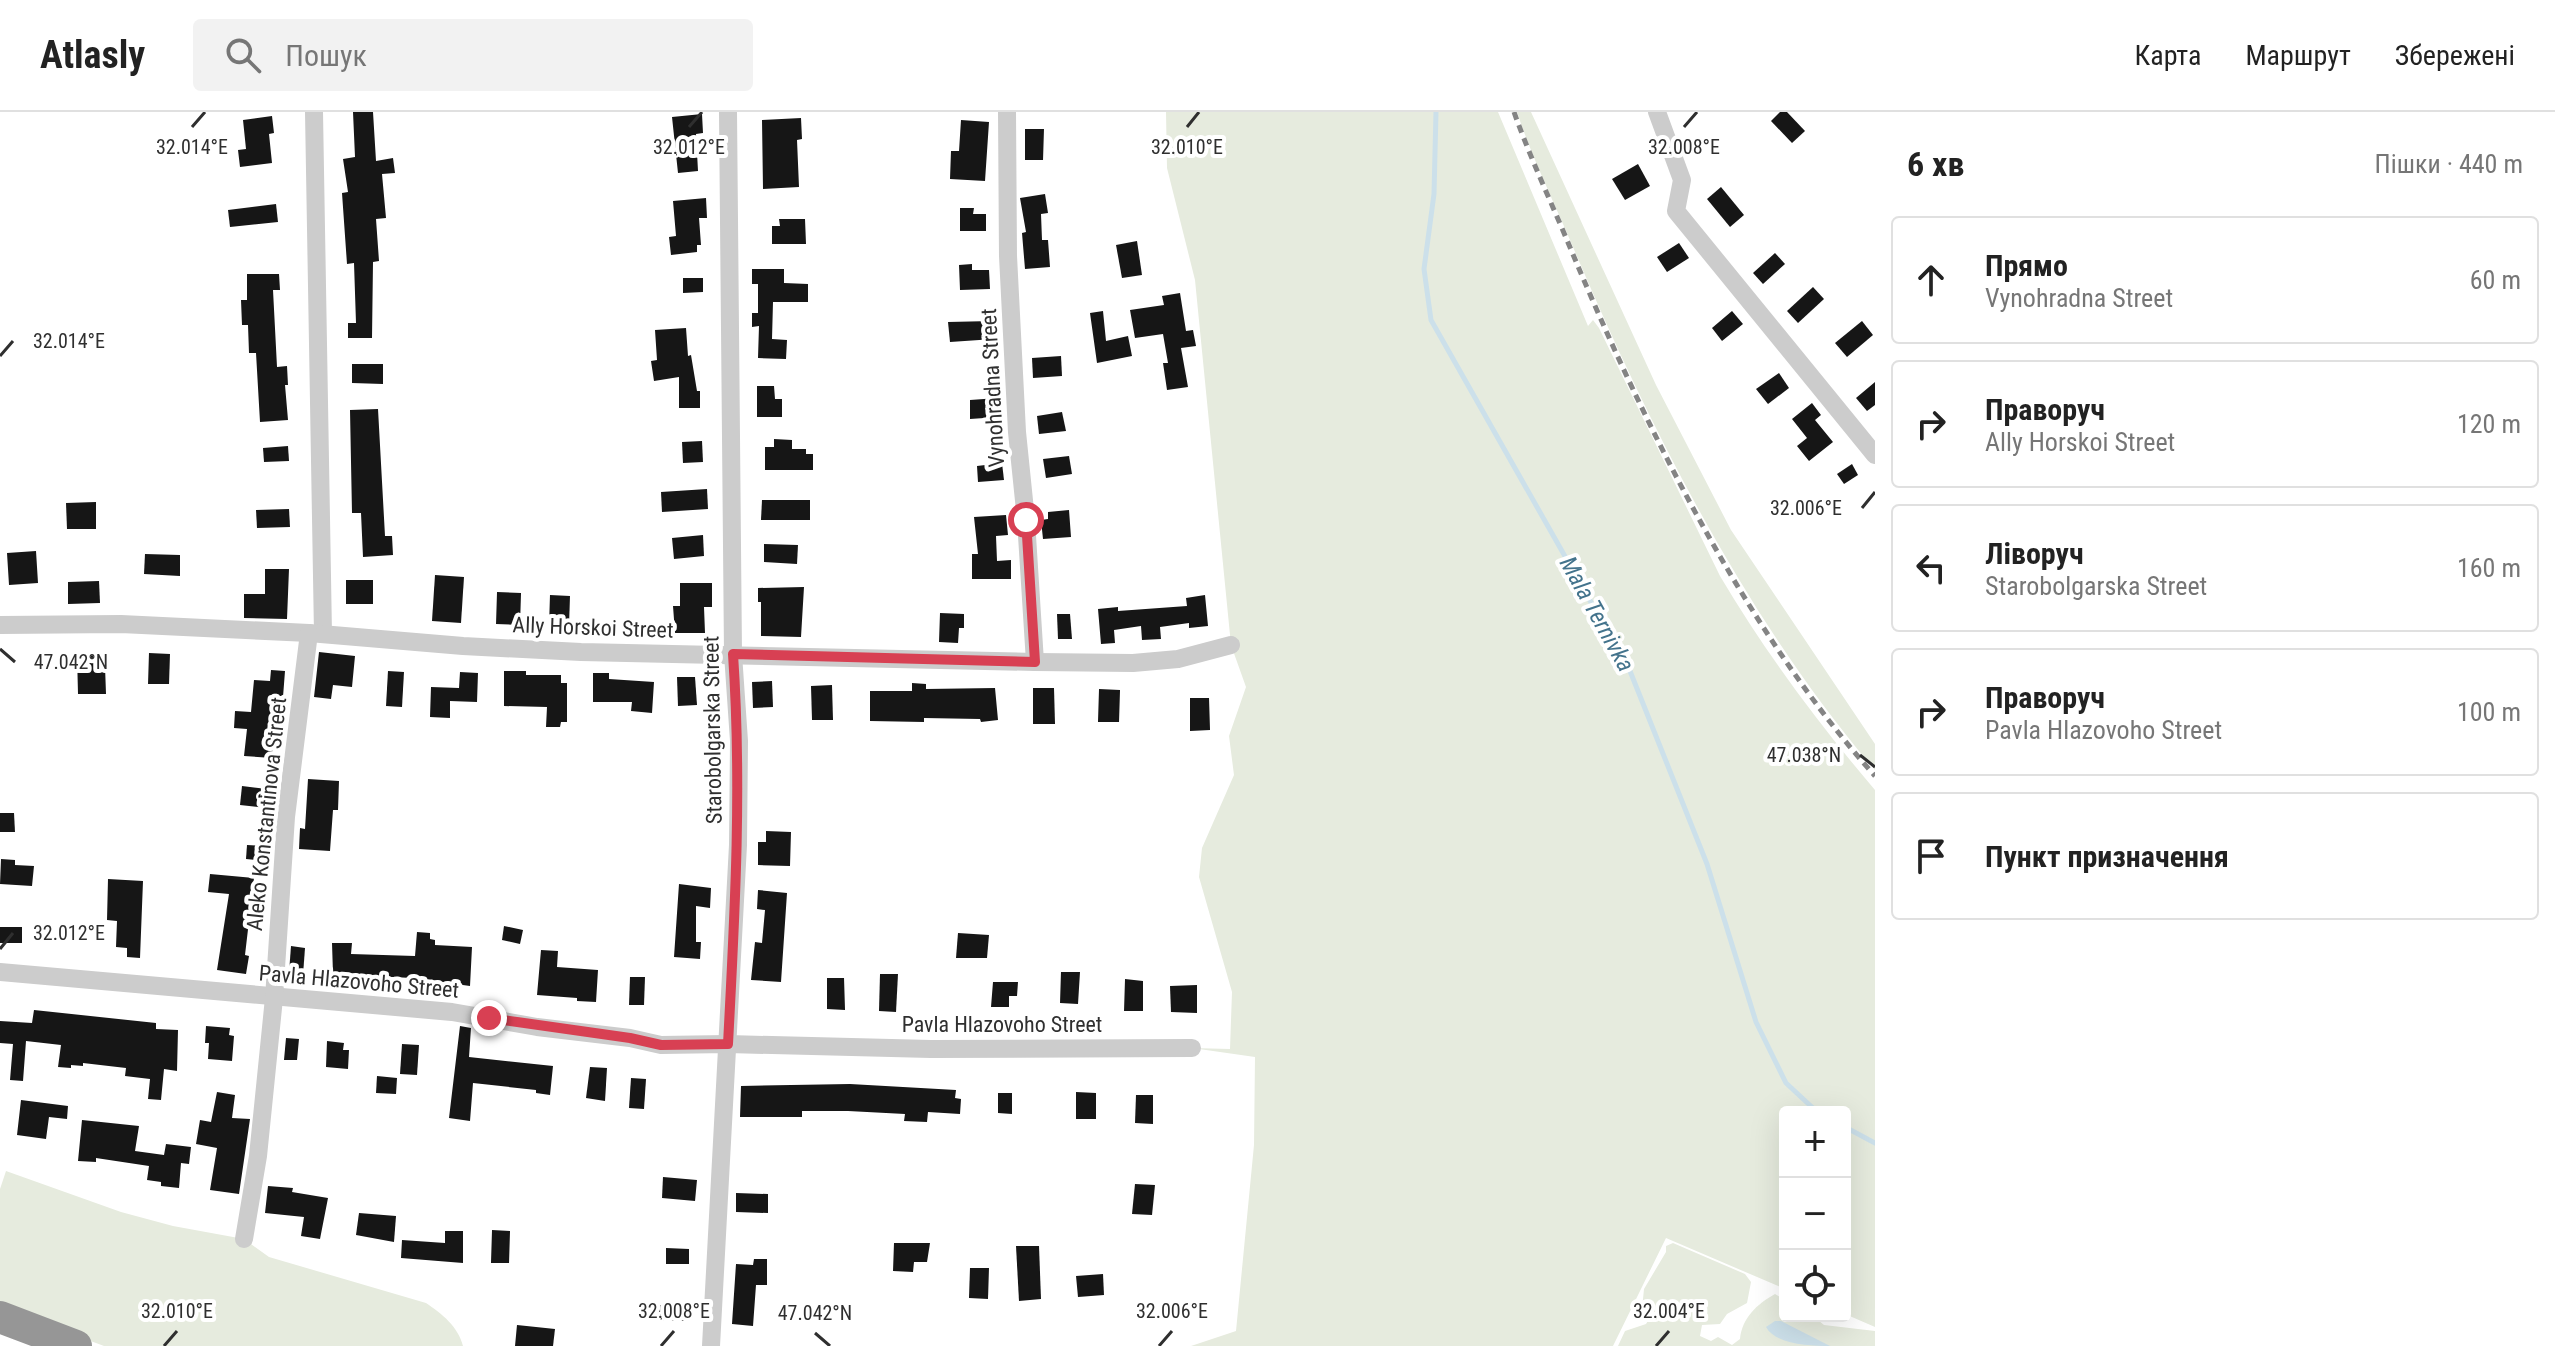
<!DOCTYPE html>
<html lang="uk">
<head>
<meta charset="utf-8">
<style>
  body { margin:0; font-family:"Roboto Condensed",sans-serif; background:#f2f2f2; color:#222 }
  .controls { position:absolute; right:24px; bottom:24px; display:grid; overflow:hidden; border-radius:8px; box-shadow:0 8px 32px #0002 }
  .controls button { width:72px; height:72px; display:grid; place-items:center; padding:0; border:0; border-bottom:2px solid #e0e0e0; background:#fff; color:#222; font:40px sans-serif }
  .stop { position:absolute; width:24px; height:24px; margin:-18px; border:6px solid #d84053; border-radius:50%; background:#fff }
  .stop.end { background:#d84053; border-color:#fff; box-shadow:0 2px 8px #0008 }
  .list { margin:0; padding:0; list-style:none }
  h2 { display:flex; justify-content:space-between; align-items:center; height:104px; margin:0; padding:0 32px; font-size:34px }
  h2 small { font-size:26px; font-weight:400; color:#767676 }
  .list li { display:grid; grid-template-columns:52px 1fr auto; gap:24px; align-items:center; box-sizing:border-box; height:128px; margin:0 16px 16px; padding:0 16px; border:2px solid #e0e0e0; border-radius:8px }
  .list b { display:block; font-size:30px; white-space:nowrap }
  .list p { margin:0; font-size:26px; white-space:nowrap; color:#767676 }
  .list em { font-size:26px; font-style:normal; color:#767676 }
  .icon { flex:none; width:44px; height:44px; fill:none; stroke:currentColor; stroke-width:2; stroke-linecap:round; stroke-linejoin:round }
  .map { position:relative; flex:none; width:1875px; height:1234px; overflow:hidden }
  header { display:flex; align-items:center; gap:48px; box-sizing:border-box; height:112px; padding:0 40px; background:#fff; border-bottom:2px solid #e0e0e0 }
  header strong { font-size:38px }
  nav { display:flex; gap:44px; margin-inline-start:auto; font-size:28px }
  .search { width:560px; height:72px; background:#f2f2f2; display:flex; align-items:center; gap:20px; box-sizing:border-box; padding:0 28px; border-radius:8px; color:#767676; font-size:30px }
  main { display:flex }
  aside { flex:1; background:#fff }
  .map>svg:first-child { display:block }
</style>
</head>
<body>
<header>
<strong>Atlasly</strong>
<div class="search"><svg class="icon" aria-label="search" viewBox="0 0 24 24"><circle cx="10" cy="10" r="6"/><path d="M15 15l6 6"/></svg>Пошук</div>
<nav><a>Карта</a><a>Маршрут</a><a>Збережені</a></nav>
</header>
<main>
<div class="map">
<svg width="1875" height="1234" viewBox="0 0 1875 1234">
  <rect width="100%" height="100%" fill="#fff"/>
  <g fill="#e6ebde">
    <path d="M1166 0H1498L1588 214 1593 208 1599 216 1720 464C1765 540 1818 611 1875 678V1215L1845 1202V1000H1785V1177L1666 1126 1613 1234H1191L1236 1219 1254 1033 1255 945 1192 936 1230 937 1232 880 1199 765 1202 736 1234 663 1229 624 1246 575 1231 533 1195 168 1167 56Z"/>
    <path d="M1517 0H1531L1656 273 1731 418 1875 632V658C1747 509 1649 315 1573 135 1554 90 1532 46 1517 0Z"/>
    <path d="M6 1059 121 1100 173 1114 244 1127 269 1145 426 1191C442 1202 458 1214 463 1234H104L0 1195V1077Z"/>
    <path d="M1673 1131 1745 1162 1751 1170 1747 1191 1727 1202 1720 1212 1702 1213 1700 1224 1711 1229 1718 1225 1732 1233 1740 1227C1742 1206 1757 1192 1775 1182L1785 1188V1204H1813L1824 1213 1875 1219V1234H1618L1625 1219 1646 1212 1649 1207 1642 1197 1644 1177 1666 1140V1134Z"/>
  </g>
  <path fill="#cce0ea" d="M1775 1209H1781L1830 1234C1811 1234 1776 1233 1766 1215Z"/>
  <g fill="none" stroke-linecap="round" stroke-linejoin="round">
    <g stroke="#cce0ea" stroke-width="5">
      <path d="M1436 0 1434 82 1424 157 1431 208 1630 559 1707 752 1756 910 1786 971 1815 998"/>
      <path d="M1845 1015 1875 1031"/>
    </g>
  </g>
  <g fill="#161616">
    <path d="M353 0H373L376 49 393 46 395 61 382 62 386 106 376 107 379 149 373 150 372 226H348V211H356L354 151 347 152 342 81 348 80 343 47 355 45Z"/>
    <path d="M1780 0H1787L1805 19 1792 31 1771 9Z"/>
    <path d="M702 2 703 21 696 22 698 59 678 61 672 5Z"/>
    <path d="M272 4 274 21 269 22 272 51 240 55 238 38 246 37 243 8Z"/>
    <path d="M801 6 802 27 797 28 799 75 763 77 762 8Z"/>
    <path d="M961 8 989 10 985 69 950 67 951 39H959Z"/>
    <path d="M1025 17H1044L1043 48H1025Z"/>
    <path d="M1638 52 1650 74 1625 88 1612 67Z"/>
    <path d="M1721 75 1744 103 1730 115 1707 87Z"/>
    <path d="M1045 82 1048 101 1041 102 1042 128H1048L1050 155 1025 157 1022 121 1026 120 1020 86Z"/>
    <path d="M706 86 707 106H699L701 133H697V140L671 143 669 125 676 124 673 89Z"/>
    <path d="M276 92 278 110 230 115 228 98Z"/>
    <path d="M960 96H974L973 102H986V119H960Z"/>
    <path d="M779 107H805L806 132H772V114H780Z"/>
    <path d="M1137 129 1142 163 1122 166 1116 133Z"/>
    <path d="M1679 131 1689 146 1667 160 1657 145Z"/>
    <path d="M1775 141 1785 152 1763 172 1753 161Z"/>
    <path d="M972 152V158H989L990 177 960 178 959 153Z"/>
    <path d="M752 157H784V171L808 172V190H773L772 227 787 228 786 247 758 246 759 214 752 215V201H758V172H752Z"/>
    <path d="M247 162H279L280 178H273L277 255 287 254 288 273H285L288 308 260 310 256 241H249L248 213H242L241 188H247Z"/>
    <path d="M683 166H703V180L683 181Z"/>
    <path d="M1813 175 1824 187 1798 211 1787 199Z"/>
    <path d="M1180 181 1186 219 1193 218 1196 234 1181 236 1188 275 1167 278 1163 251H1168L1163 222 1135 226 1130 198 1164 193 1162 184Z"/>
    <path d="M1103 199 1106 229 1128 224 1132 244 1097 251 1090 201Z"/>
    <path d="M1732 199 1743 212 1722 229 1712 216Z"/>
    <path d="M992 209 994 227 950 230 948 210Z"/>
    <path d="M1862 209 1873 223 1847 245 1835 231Z"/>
    <path d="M686 216 688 244 691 243 697 279H700V296H679V265L654 269 651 249 657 248 655 218Z"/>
    <path d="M1061 244 1062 264 1033 266 1032 246Z"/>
    <path d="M352 252H383V272L352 271Z"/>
    <path d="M1779 261 1789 276 1768 292 1756 277Z"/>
    <path d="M1875 270V293L1867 299 1856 286Z"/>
    <path d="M757 274H774L775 287H782V305H757Z"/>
    <path d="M998 286 999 305 970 307V288Z"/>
    <path d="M1812 291 1821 303 1815 308 1833 330 1809 349 1797 334 1807 326 1792 307Z"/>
    <path d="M378 297 385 424H392L393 443 363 445 361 401H352L350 298Z"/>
    <path d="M1062 300 1066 319 1039 322 1037 304Z"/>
    <path d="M774 327 792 328V337H806V342H813V358H765V335H774Z"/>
    <path d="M702 329 703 350 683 351 682 330Z"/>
    <path d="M288 334 289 349 264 350 263 336Z"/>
    <path d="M1069 344 1072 362 1046 366 1043 347Z"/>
    <path d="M1002 351 1004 368 978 370 977 354Z"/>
    <path d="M1852 352 1858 363 1844 372 1837 362Z"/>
    <path d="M707 377 708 397 662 400 661 380Z"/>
    <path d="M762 388H810V408H761Z"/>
    <path d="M96 390V417H67L66 391Z"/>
    <path d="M289 397 290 415 257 416 256 398Z"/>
    <path d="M1069 398 1071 425 1043 427 1041 408 1048 407V400Z"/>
    <path d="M1006 403 1008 423 996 424 997 449 1011 448V467H972V442H978L974 405Z"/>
    <path d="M703 423 704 444 674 447 672 426Z"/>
    <path d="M764 432 798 433 797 452 764 450Z"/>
    <path d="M36 439 38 471 9 473 7 441Z"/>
    <path d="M145 442 180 443V464L144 462Z"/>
    <path d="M265 457H289L287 507 244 506V482H265Z"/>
    <path d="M435 463 464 465 461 511 432 509Z"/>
    <rect x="346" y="468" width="27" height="24"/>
    <path d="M99 469 100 491 68 492V470Z"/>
    <path d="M680 471H712V495H704L705 521H675L673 494H680Z"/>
    <path d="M804 475 801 525 761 524V490H758V476Z"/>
    <path d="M497 480 521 481 520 513 496 512Z"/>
    <path d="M550 483 570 484 569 514H549Z"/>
    <path d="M1205 483 1208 514 1189 516V511L1160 515 1161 527 1142 528 1141 514 1114 518 1115 531 1101 532 1098 497 1118 495V499L1187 494 1186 486Z"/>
    <path d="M940 501 964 502V516H959L958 531 939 530Z"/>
    <path d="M1057 502H1070L1072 527H1058Z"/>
    <path d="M319 540 355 544 352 575 333 573 331 587 314 585Z"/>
    <path d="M149 541 170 542 169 572H148Z"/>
    <path d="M77 542H97V554H105L106 582H78Z"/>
    <path d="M271 558 285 559 283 585 276 584 272 646 244 644 247 617 234 616 235 599 251 600 254 568 270 569Z"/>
    <path d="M388 559 404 560 402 595 386 594Z"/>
    <path d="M504 559H526V563H561V571H567V610H561L560 615H546L547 595 504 594Z"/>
    <path d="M460 560 478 561 477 590 450 589V606L430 605 431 575 459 576Z"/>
    <path d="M593 561H609V567L654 570 652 601 631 599 632 590H593Z"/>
    <path d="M677 565H695L697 593 678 594Z"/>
    <path d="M772 569 773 595 753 596 752 570Z"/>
    <path d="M912 571 926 572V577L995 576 998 608 981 610 980 607 924 606V610L870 609V579H912Z"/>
    <path d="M832 573 833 608H812L811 574Z"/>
    <path d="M1033 576H1054L1055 612H1033Z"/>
    <path d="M1099 577 1120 578 1119 610H1098Z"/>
    <path d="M1190 586H1209L1210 618 1190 619Z"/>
    <path d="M308 667 339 669 338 698H333L330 739 299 737 300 716 305 717Z"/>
    <path d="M242 674 267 677 266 696 240 693Z"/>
    <path d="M0 701H14L15 720H0Z"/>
    <path d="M766 719 791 720 790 754 758 753V730H766Z"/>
    <path d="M247 733 266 734 264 749 246 747Z"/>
    <path d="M1 747 15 748V753L34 754 32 774 0 772Z"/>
    <path d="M210 762 254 766 245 843 249 844 246 862 217 858 229 782 208 780Z"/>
    <path d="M108 767 143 769 140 846 127 845V836L116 835 117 809 107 808Z"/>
    <path d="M679 772 711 776 710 796 696 794V830H701L700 847 674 845Z"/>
    <path d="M758 778 787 781 781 870 751 868 755 830 762 831 765 798 757 797Z"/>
    <path d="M504 814 523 818 520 832 502 828Z"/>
    <rect x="0" y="815" width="22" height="16"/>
    <path d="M417 820 430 821V827L435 828V833L472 835 470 874 412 866 333 862 332 831H352L351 842 415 844Z"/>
    <path d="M958 821 989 823 987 846H956Z"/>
    <path d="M291 834 305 836 303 863 289 861Z"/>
    <path d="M541 838 558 839 557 855 598 858 596 890 577 889V886L537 883Z"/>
    <path d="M1061 860H1080L1078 892 1060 891Z"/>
    <path d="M880 862H898L896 900 879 899Z"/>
    <path d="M630 865H645L644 893H629Z"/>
    <path d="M827 866H844L845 898 827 897Z"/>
    <path d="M1125 867 1143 869V899H1124Z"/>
    <path d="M993 870H1018L1017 884H1009V895H991Z"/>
    <path d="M1197 873V901L1171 900 1170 874Z"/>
    <path d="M34 898 156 911V917L178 918 177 959 164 957 161 988 148 987 150 967 125 964 126 956 83 951V954L71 953V956L58 955 61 933 26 929 23 969 10 968 13 932 0 931V909L32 911Z"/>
    <path d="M206 914 230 916 229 923 234 924 232 949 208 947 209 931H205Z"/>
    <path d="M460 914 471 916 469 945 553 954 550 983 536 981V978L473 971 470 1009 449 1006Z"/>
    <path d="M286 926 299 927 297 948H284Z"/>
    <path d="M327 929 344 931 343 938H349L348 957 326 955Z"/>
    <path d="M402 932 419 933 417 963 400 962Z"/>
    <path d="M590 955 607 956 605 989 586 986Z"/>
    <path d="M377 964 397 966 396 982 376 981Z"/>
    <path d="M631 966 646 967 644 997 629 996Z"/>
    <path d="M850 972 956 978 955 986 961 987 960 1002 928 1000 927 1010 904 1009 905 1002 848 999H802V1005H740L741 974Z"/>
    <path d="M217 980 235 983 232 1006 250 1007 239 1082 210 1078 217 1036 196 1032 200 1008 211 1010Z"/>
    <path d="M1076 980 1096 981V1007H1076Z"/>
    <path d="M998 981H1012V1002L998 1001Z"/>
    <path d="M1136 983H1153V1012L1135 1011Z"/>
    <path d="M21 988 68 994 67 1007 49 1005 46 1027 17 1023Z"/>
    <path d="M82 1008 139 1014 135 1039 164 1043 166 1032 191 1035 189 1052 181 1051 179 1076 161 1074V1070L147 1068 149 1054 96 1046V1050L78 1049Z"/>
    <path d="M663 1065 697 1068 695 1089 662 1086Z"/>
    <path d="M1135 1072 1155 1073 1152 1103 1132 1102Z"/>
    <path d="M268 1074 293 1076 292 1080 328 1086 320 1127 301 1124 304 1105 265 1101Z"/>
    <path d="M736 1081 768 1082V1101L736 1100Z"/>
    <path d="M359 1101 396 1104 394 1130 356 1123Z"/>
    <path d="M492 1118 510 1119 509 1151H491Z"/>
    <path d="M445 1119H463V1151L401 1146 402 1128 445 1131Z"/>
    <path d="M894 1131H930L927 1150H914L913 1160 893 1159Z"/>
    <path d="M1016 1134H1039L1041 1187 1019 1189Z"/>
    <path d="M666 1136 689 1137V1152H666Z"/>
    <path d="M754 1147H767V1173H756L753 1214 732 1212 736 1152 753 1153Z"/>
    <path d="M970 1156H989L988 1187 969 1186Z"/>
    <path d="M1103 1162 1104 1183 1078 1185 1076 1164Z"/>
    <path d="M659 1193 687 1194 686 1209 658 1208Z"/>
    <path d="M517 1213 555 1217 553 1234H515Z"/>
  </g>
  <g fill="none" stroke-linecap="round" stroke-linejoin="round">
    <g stroke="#ccc" stroke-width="18">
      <path d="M314 0 323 522"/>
      <path d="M1007 0 1008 144 1017 320 1026 408 1035 550"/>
      <path d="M1657 0 1682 68 1676 99 1875 343"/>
      <path d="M0 513 121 512 309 521 463 534 581 540 1035 550 1133 551 1178 547 1231 533"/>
      <path d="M0 860 452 900 537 915 630 926 661 933 728 932 931 937 1192 936"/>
      <path d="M244 1127 258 1044 274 886 286 705 309 521"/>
      <path d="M711 1234 738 733 739 629 733 542 728 0"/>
    </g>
    <path stroke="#969696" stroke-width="32" d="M0 1205 76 1234"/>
    <path stroke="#848484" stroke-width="5" stroke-dasharray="8 6" stroke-linecap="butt" d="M1514 0C1531 48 1553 94 1572 140 1646 317 1747 521 1875 664"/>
  </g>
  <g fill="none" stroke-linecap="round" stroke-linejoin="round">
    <path stroke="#d84053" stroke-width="10" d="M489 906 630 926 661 933 728 932C735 800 742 674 733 542L1035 550 1026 408"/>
  </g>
  <path fill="none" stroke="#2f2f2f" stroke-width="3" d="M192 15 205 0M689 15 702 0M1187 15 1199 0M1684 15 1697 0M0 244 13 229M1862 396 1875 380M0 537 15 550M1860 643 1875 655M0 837 13 821M815 1221 830 1234M164 1234 177 1219M661 1234 674 1219M1159 1234 1172 1219M1656 1234 1669 1219"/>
  <g text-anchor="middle" stroke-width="8" stroke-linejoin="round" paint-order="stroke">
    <g font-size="22" fill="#2f2f2f" stroke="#fff">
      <text transform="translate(992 276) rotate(-93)" y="8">Vynohradna Street</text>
      <text transform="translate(593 515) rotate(2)" y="8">Ally Horskoi Street</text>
      <text transform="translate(712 618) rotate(-91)" y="8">Starobolgarska Street</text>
      <text transform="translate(266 702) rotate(-84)" y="8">Aleko Konstantinova Street</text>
      <text transform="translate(359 869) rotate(5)" y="8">Pavla Hlazovoho Street</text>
      <text x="1002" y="920">Pavla Hlazovoho Street</text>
    </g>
    <g font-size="24" font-style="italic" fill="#43738c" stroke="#fff">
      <text transform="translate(1597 502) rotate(61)" y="8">Mala Ternivka</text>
    </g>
  </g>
  <g font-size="20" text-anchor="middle" fill="#2f2f2f" stroke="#fff" stroke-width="8" stroke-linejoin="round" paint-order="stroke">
    <text x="192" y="42">32.014°E</text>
    <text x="689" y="42">32.012°E</text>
    <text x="1187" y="42">32.010°E</text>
    <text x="1684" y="42">32.008°E</text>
    <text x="69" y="236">32.014°E</text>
    <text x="1806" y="403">32.006°E</text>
    <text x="71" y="557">47.042°N</text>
    <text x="1804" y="650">47.038°N</text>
    <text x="69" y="828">32.012°E</text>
    <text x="177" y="1206">32.010°E</text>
    <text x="674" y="1206">32.008°E</text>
    <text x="1172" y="1206">32.006°E</text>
    <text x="1669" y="1206">32.004°E</text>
    <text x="815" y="1208">47.042°N</text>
  </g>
</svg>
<div class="controls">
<button>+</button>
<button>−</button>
<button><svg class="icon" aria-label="locate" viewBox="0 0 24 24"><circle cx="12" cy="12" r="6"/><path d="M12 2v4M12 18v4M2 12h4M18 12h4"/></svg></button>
</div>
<div class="stop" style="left:1026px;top:408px"></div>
<div class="stop end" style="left:489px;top:906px"></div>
</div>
<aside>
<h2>6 хв<small>Пішки · 440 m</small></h2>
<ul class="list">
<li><svg class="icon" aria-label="ahead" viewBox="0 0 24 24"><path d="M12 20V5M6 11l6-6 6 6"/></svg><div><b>Прямо</b><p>Vynohradna Street</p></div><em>60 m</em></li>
<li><svg class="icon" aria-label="right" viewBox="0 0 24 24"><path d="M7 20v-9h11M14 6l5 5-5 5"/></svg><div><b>Праворуч</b><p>Ally Horskoi Street</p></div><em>120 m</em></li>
<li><svg class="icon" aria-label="left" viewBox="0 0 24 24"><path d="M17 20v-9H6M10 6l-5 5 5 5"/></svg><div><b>Ліворуч</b><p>Starobolgarska Street</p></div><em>160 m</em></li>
<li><svg class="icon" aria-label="right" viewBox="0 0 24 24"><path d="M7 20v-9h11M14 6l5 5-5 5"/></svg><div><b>Праворуч</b><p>Pavla Hlazovoho Street</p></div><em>100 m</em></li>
<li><svg class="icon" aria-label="arrive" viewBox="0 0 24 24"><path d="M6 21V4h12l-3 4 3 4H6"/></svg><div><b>Пункт призначення</b></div></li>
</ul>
</aside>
</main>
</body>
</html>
